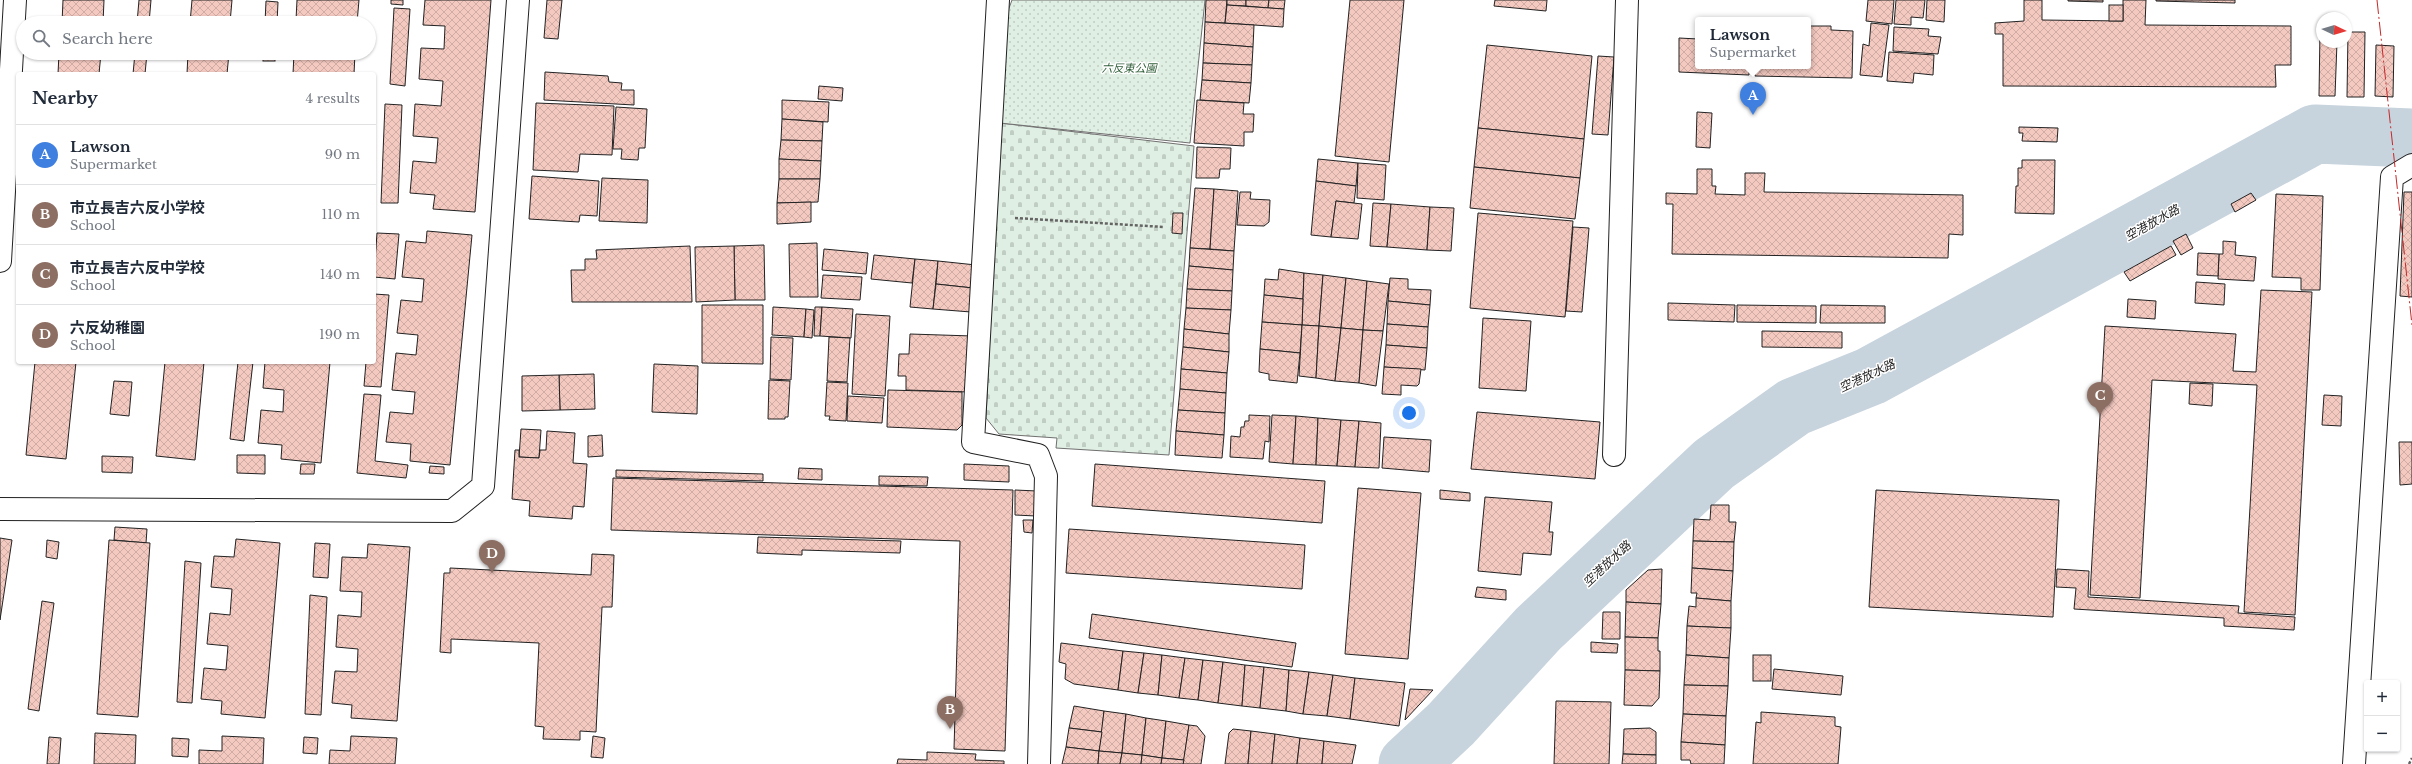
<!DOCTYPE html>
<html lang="en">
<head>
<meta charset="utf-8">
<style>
  body { margin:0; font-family:"Libre Baskerville","Noto Sans JP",serif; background:#f2f2f3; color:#1f2937 }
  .controls { position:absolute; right:12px; bottom:12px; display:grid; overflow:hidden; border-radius:4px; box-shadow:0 1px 3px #0004 }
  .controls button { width:36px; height:36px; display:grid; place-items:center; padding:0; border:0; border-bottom:1px solid #e0e1e3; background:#fff; color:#1f2937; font:20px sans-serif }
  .compass { position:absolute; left:2316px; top:12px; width:36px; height:36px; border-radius:50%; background:#fff; box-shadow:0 1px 3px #0004; rotate:94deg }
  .you { position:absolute; left:1409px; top:413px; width:14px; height:14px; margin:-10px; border:3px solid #fff; border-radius:50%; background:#1a73e8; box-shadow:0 0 0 6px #1a73e833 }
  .badge { display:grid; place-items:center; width:26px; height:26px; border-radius:50%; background:#0b8043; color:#fff; font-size:13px; font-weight:700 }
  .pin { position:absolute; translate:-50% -33px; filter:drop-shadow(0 1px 2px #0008) }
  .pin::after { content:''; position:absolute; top:21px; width:14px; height:12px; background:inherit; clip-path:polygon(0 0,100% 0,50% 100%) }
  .popup { position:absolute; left:1695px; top:17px; width:116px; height:52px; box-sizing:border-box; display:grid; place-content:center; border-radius:4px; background:#fff; filter:drop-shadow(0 1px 3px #0005); font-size:13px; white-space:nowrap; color:#747a83 }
  .popup b { font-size:15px; color:#1f2937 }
  .popup::after { content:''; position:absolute; left:50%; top:100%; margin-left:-8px; border:8px solid transparent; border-top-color:#fff }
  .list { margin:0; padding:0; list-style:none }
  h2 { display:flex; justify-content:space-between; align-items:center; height:52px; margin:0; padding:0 16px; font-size:17px }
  h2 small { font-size:13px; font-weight:400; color:#747a83 }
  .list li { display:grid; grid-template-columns:26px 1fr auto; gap:12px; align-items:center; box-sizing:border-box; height:60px; padding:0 16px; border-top:1px solid #e0e1e3 }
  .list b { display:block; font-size:15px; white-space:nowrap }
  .list p { margin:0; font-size:13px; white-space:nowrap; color:#747a83 }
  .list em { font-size:13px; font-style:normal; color:#747a83 }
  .icon { flex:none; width:22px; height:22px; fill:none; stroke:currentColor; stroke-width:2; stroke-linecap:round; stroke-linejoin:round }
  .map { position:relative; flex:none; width:2412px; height:764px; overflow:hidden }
  .search { position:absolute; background:#fff; box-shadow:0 1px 3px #0004; left:16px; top:16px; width:360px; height:44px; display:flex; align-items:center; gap:10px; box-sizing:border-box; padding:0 14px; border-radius:22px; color:#747a83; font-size:15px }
  .panel { position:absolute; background:#fff; box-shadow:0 1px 3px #0004; left:16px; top:72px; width:360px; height:292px; border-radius:4px }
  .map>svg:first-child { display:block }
</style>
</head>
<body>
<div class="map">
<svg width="2412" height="764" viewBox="0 0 2412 764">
  <defs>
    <pattern id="cemetery-stones" width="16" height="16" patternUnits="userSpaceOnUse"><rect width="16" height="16" fill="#e0efe3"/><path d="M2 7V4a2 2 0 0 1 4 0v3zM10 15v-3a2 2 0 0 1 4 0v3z" fill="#c0cdc2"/></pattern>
    <pattern id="park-dots" width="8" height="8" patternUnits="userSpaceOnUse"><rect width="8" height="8" fill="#e0efe3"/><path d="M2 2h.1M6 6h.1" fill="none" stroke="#c0cdc2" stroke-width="1.8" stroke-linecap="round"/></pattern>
    <pattern id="building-cross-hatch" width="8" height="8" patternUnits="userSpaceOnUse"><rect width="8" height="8" fill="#f3c9c0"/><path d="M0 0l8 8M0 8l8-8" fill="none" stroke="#d0aca5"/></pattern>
  </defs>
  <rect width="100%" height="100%" fill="#fff"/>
  <path fill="url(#cemetery-stones)" stroke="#6f6f6f" d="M1000 123 1194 146 1169 455 1056 448 1057 438 999 434 986 418Z"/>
  <path fill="url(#park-dots)" stroke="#6f6f6f" d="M1012 0H1205L1190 143 1000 123 1005 19Z"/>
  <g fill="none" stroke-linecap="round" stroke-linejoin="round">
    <path stroke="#c7d3dd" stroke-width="59" d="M1408 764 1451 724 1538 629 1714 464 1794 407 1871 376 2315 134 2412 138"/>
  </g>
  <g fill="url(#building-cross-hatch)" stroke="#222">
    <path d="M63 0H104L103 23H62Z"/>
    <path d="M139 0H151L149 23H137Z"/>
    <path d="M192 0H232L230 23H190Z"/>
    <path d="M297 0H359L357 23H315V21L296 20Z"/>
    <path d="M391 0H403V5L391 4Z"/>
    <path d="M425 0H491L475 212 433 209 435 195 410 193 413 161 436 163 438 138 413 136 415 104 441 106 443 81 419 79 421 48 444 49 445 26 423 25Z"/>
    <path d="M547 0H562L558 39 544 38Z"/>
    <path d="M1206 0H1227L1225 23 1205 22Z"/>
    <path d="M1227 0H1246V6L1227 5Z"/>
    <path d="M1246 0H1269L1268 8 1246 6Z"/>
    <path d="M1269 0H1285L1284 9 1268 8Z"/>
    <path d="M1350 0H1404L1389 162 1335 156Z"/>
    <path d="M1495 0H1547L1546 11 1494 6Z"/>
    <path d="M1868 0H1894L1892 24 1866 21Z"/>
    <path d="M1896 0H1925L1923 18 1911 17V25L1894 24Z"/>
    <path d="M1927 0H1945L1944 22 1926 20Z"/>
    <path d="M2024 0H2042V20L2123 21V0H2146L2145 25 2291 26V65H2275L2276 87 2003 86V34H1995V23L2024 21Z"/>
    <path d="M2068 0H2103V2L2068 1Z"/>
    <path d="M2156 0H2235V3L2156 1Z"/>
    <path d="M266 1 278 2 277 23H265Z"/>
    <path d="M1227 5 1284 9 1283 27 1225 23Z"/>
    <rect x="2109" y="5" width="14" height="16"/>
    <path d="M394 8 410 9 405 86 390 84Z"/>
    <path d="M1205 22 1254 25 1253 47 1204 43Z"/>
    <path d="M1871 23 1889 25 1882 77 1860 75 1863 44 1869 46Z"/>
    <path d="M1808 26H1831V30L1853 31 1852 78 1755 76V66H1808Z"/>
    <path d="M1894 27 1929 29 1928 36 1941 37 1938 54 1893 51Z"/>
    <path d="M2320 30 2322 31V42H2337L2335 96H2319Z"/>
    <path d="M2348 32H2365L2364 97H2347Z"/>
    <path d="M1679 38 1698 39V66H1749V75L1679 72Z"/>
    <path d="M1204 43 1253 47 1252 65 1203 63Z"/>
    <path d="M1487 45 1592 56 1584 139 1478 128Z"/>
    <path d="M2376 45 2394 46 2393 97 2375 96Z"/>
    <path d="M1889 52 1934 55 1933 75 1914 73 1913 83 1887 81Z"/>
    <path d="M59 53H101L99 74H58Z"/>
    <path d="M135 53H147L145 74H133Z"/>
    <path d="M188 53H229L227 74H187Z"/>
    <rect x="263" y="53" width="12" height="8"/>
    <path d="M294 53H355L354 74H293Z"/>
    <path d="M1598 56 1614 57 1608 135 1592 134Z"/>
    <path d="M1203 63 1252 65 1251 83 1202 80Z"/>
    <path d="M545 72 608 76 609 82 622 83 621 90H634V105L544 100Z"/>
    <path d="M1202 80 1251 83 1249 103 1200 100Z"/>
    <path d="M819 86 843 88 842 101 818 99Z"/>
    <path d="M782 100 829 102 828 122 782 119Z"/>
    <path d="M1197 100 1244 103 1243 114H1254L1253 132H1244V146L1194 143Z"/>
    <path d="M536 103 614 106 612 155 580 154 578 172 533 170Z"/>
    <path d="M385 104 402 105 398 203H381Z"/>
    <path d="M616 107 647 109 645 148H639L638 160 621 159 622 149H613Z"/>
    <path d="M1697 112 1712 113 1710 148 1696 147Z"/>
    <path d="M782 119 823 122 822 141 781 140Z"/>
    <path d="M2019 127 2058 128 2057 142 2022 141 2023 133H2019Z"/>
    <path d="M1478 128 1584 139 1580 178 1474 167Z"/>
    <path d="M781 140 822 141 821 161 779 159Z"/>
    <path d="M1197 147 1231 148 1230 169H1220L1219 178H1196Z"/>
    <path d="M779 159 821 161 820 179H779Z"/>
    <path d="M1318 159 1358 163 1356 186 1316 181Z"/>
    <path d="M2022 160H2055L2054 214 2015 213 2016 186H2018V168H2022Z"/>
    <path d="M1358 163 1386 165 1384 200 1357 198Z"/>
    <path d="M1474 167 1580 178 1575 219 1470 208Z"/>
    <path d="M1697 169H1712V186H1716L1715 194 1745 195V173H1765L1764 192 1963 195V235L1949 234 1948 258 1672 254 1673 204H1666V193L1697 194Z"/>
    <path d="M532 176 599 181 597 216 580 215 579 222 529 219Z"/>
    <path d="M602 178 648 180 647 223 599 221Z"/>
    <path d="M779 179H820L818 202 777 203Z"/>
    <path d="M1316 181 1356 186 1354 203 1336 201 1331 237 1311 235Z"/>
    <path d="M1195 188 1214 189 1210 249 1190 248Z"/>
    <path d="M1214 189 1238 191 1234 251 1210 249Z"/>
    <path d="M1240 192H1251L1250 199 1270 200 1269 222 1264 226 1237 225Z"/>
    <path d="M2404 192H2412V297L2400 296Z"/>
    <path d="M2251 193 2256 200 2235 212 2231 204Z"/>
    <path d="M2276 194 2323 196 2320 290H2301V278L2272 277Z"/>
    <path d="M1336 201 1362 204 1358 239 1331 237Z"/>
    <path d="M811 202V222L777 224V203Z"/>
    <path d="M1373 203 1391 204 1387 247 1370 246Z"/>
    <path d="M1391 204 1430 207 1427 250 1387 247Z"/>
    <path d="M1430 207 1454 208 1451 251 1427 250Z"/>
    <path d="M1173 213H1183L1182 234 1172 233Z"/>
    <path d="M1478 213 1573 221 1565 317 1470 308Z"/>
    <path d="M1573 227 1589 228 1582 312 1566 311Z"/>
    <path d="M427 231 472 235 450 465 410 461 411 444 386 442 390 412 413 414 415 392 392 390 396 353 416 355 418 335 397 333 401 300 422 302 424 279 402 277 406 241 426 243Z"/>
    <path d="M377 233 399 234 395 279 374 277Z"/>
    <path d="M2186 234 2193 248 2181 255 2173 241Z"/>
    <path d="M2223 241 2236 242 2235 255 2256 257 2254 281 2218 279 2219 254H2223Z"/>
    <path d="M817 243 818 297H790L789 244Z"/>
    <path d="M764 245 765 300H735L734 246Z"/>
    <path d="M690 246 692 302H572L571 270H585V259H597L596 250Z"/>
    <path d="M734 246 735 300 696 302 695 247Z"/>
    <path d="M2171 246 2176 255 2130 281 2124 272Z"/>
    <path d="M1190 248 1234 251 1233 270 1189 266Z"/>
    <path d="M824 249 868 253 866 274 822 270Z"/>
    <path d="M2198 253 2219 254 2218 276 2197 275Z"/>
    <path d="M874 255 915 259 912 283 871 279Z"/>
    <path d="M915 259 938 261 933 309 910 307Z"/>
    <path d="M938 261 976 265 973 288 936 284Z"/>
    <path d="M1189 266 1233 270 1232 291 1187 289Z"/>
    <path d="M1279 269 1304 273 1303 299 1264 295 1265 279 1278 280Z"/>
    <path d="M1304 273 1323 275 1319 326 1302 325Z"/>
    <path d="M823 275 862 277 860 300 821 298Z"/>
    <path d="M1323 275 1346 278 1341 328 1319 326Z"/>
    <path d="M1346 278 1367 281 1363 330 1341 328Z"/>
    <path d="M1390 278 1408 279V289L1431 290 1430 305 1388 301Z"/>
    <path d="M1367 281 1389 284 1383 331 1363 330Z"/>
    <path d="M2196 282 2225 284 2224 305 2195 303Z"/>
    <path d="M936 284 973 288 971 312 933 309Z"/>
    <path d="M1187 289 1232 291 1231 310 1186 308Z"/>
    <path d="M2261 290 2312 292 2295 615 2244 612 2257 385 2152 380 2140 598 2090 595 2105 326 2236 334 2233 371 2256 372Z"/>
    <path d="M374 294 389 295 381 387 364 386 366 362H374Z"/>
    <path d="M1264 295 1303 299 1302 325 1262 322Z"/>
    <path d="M2128 299 2156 301 2155 319 2127 317Z"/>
    <path d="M1388 301 1430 305 1428 327 1387 324Z"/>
    <path d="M1668 303 1735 305 1734 322 1668 320Z"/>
    <path d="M702 305H763V364L702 363Z"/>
    <path d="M1737 305 1816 306V323L1737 322Z"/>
    <path d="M1821 305 1885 306V323H1820Z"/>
    <path d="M773 307 806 309 804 337 772 335Z"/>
    <path d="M815 307H822L820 336H814Z"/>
    <path d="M822 307 853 309 851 338 820 336Z"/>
    <path d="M1186 308 1231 310 1229 334 1184 329Z"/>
    <path d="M806 309 814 310 812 338 804 337Z"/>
    <path d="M856 314 890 316 885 396 852 394Z"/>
    <path d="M1483 318 1531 321 1526 391 1479 388Z"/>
    <path d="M1262 322 1302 325 1300 353 1260 349Z"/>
    <path d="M1387 324 1428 327 1427 348 1386 345Z"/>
    <path d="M1302 325 1319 326 1316 378 1299 376Z"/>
    <path d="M1319 326 1341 328 1335 381 1316 378Z"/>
    <path d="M1341 328 1363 330 1359 383 1335 381Z"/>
    <path d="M1184 329 1229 334V352L1183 347Z"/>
    <path d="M1363 330 1383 331 1376 386 1359 383Z"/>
    <path d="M1762 331 1842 332V348L1762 347Z"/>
    <path d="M910 334 972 336 969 392 906 390V376H898L899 354H909Z"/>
    <path d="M771 337 793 338 791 380 770 379Z"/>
    <path d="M829 337 850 338 847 382 827 381Z"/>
    <path d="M1386 345 1427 348 1425 370 1384 367Z"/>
    <path d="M1183 347 1229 352 1227 373 1181 369Z"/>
    <path d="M1260 349 1300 353 1297 383 1269 380V374L1259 372Z"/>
    <path d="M35 362H76L66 459 26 455Z"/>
    <path d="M165 362H204L195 460 156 456Z"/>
    <path d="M238 362H253L244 441 230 439Z"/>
    <path d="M265 362H330L321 463 281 459 282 445 258 443 261 410 283 412 284 390 263 388Z"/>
    <path d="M654 364 698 366 697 414 652 412Z"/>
    <path d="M1384 367 1421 369 1419 384 1417 386 1401 385V395L1382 394Z"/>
    <path d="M1181 369 1227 373 1226 393 1180 389Z"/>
    <path d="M594 374 595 409 560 410 559 375Z"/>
    <path d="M559 375 560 410 522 411V376Z"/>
    <path d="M769 380 790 381 788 417H785V419H768Z"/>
    <path d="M114 381 132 382 129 416 110 414Z"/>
    <path d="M827 382 848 383 846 421 829 420 830 416H825Z"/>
    <path d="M2190 383 2213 384 2212 406 2189 404Z"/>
    <path d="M1180 389 1226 393 1225 413 1178 410Z"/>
    <path d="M888 390 962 392V425L957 430 887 427Z"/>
    <path d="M364 394 381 395 375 461 408 465 406 478 357 473Z"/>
    <path d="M2324 395 2342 396 2341 426 2322 425Z"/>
    <path d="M848 396 884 398 882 423 847 421Z"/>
    <path d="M1178 410 1225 413 1224 435 1176 431Z"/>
    <path d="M1477 412 1600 422 1595 479 1471 469Z"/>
    <path d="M1249 415 1270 416 1269 442 1265 441 1263 459 1230 457 1231 436 1240 437 1241 427H1244L1245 421H1249Z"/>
    <path d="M1272 415 1296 416 1293 464 1269 462Z"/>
    <path d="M1296 416 1318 418 1316 465 1293 464Z"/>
    <path d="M1318 418 1341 420 1337 466 1316 465Z"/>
    <path d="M1341 420 1359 421 1355 467 1337 466Z"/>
    <path d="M1359 421 1381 423 1379 468 1355 467Z"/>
    <path d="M521 429 541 430 539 458 519 457Z"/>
    <path d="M547 431 575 433 573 463 587 464 584 507 573 506 572 519 529 516 530 501 512 499 515 450H519V457L539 458 540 450H546Z"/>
    <path d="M1176 431 1224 435 1222 458 1175 455Z"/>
    <path d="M602 435 603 456 588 457V436Z"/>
    <path d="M1384 437 1431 440 1429 472 1382 468Z"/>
    <path d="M2399 442H2412V484L2400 485Z"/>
    <path d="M237 455H265V474L237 473Z"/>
    <path d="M102 456 133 457 132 473 102 472Z"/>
    <path d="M301 464H315L314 474H300Z"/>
    <path d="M964 464 1009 466V482L964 480Z"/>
    <path d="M1095 464 1325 481 1322 523 1092 506Z"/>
    <path d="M430 466 444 467V474L429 473Z"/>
    <path d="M799 468 822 469V480L798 479Z"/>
    <path d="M616 470 763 474V481L616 477Z"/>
    <path d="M879 476 928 477 927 486 879 485Z"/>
    <path d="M613 478 1013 490 1005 751 954 749 960 541 611 530Z"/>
    <path d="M1358 488 1421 493 1408 659 1345 654Z"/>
    <path d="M1015 490 1037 491 1036 516 1015 515Z"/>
    <path d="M1440 490 1470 493V501L1440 499Z"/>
    <path d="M1876 490 2059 500 2053 617 1869 607Z"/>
    <path d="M1485 497 1552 502 1549 532H1553L1551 555 1523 553 1521 575 1478 571Z"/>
    <path d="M1711 505H1729V522H1736L1734 542 1693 541 1694 519 1710 520Z"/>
    <path d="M1023 520H1033L1032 533 1024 532Z"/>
    <path d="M115 527 147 529 146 543 114 540Z"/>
    <path d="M1069 529 1305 545 1302 589 1066 573Z"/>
    <path d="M758 537 901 541 900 553 802 550V555L757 553Z"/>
    <path d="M0 538 12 540 0 620Z"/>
    <path d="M236 539 280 543 265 718 221 714 222 701 201 699 204 668 226 670 228 646 207 644 210 613 230 615 232 589 211 587 214 556 234 557Z"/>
    <path d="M47 540 59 542 57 559 46 557Z"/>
    <path d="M109 540 150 543 138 717 97 714Z"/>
    <path d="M1693 541 1734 542 1733 571 1692 568Z"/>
    <path d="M315 543 330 544 328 578 313 577Z"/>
    <path d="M368 544 410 547 397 721 351 718 352 705 332 703 335 671 357 672 358 649 336 647 338 615 361 617 362 592 340 591 342 557 367 558Z"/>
    <path d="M592 554 614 555 612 607H602L596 732 580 731V740L543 739 544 727 535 726 539 643 451 639V653L440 652 444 573H450V568L591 575Z"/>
    <path d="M185 561 201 563 192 703 177 702Z"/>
    <path d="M1692 568 1733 571 1731 601 1696 598 1697 593H1691Z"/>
    <path d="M1662 569 1661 604 1626 602V590L1648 570Z"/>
    <path d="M2057 569 2089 571 2088 597 2239 606 2238 613 2295 617 2294 630 2224 626V618L2074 609 2076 588 2056 587Z"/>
    <path d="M1477 587 1506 590V600L1475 597Z"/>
    <path d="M310 595 327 597 321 715 305 714Z"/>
    <path d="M1696 598 1731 601V628L1687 626 1689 606 1696 607Z"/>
    <path d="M42 601 54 603 39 711 28 709Z"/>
    <path d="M1626 602 1661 604 1658 638 1625 637Z"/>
    <path d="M1603 612H1620V639H1602Z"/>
    <path d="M1092 614 1296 643 1292 667 1089 638Z"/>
    <path d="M1687 626 1731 628 1729 658 1686 655Z"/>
    <path d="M1625 637 1658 638V651H1660V671L1625 670Z"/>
    <path d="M1591 642 1618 644 1617 653 1591 652Z"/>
    <path d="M1061 643 1123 651 1118 690 1074 684 1065 679 1066 664 1059 662Z"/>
    <path d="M1123 651 1144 653 1138 693 1118 690Z"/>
    <path d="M1144 653 1162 655 1158 695 1138 693Z"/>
    <path d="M1162 655 1185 658 1179 698 1158 695Z"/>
    <path d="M1686 655 1729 658 1728 686 1684 685Z"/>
    <rect x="1753" y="655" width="18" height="26"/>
    <path d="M1185 658 1203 660 1198 700 1179 698Z"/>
    <path d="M1203 660 1223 662 1218 703 1198 700Z"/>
    <path d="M1223 662 1245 665 1242 706 1218 703Z"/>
    <path d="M1245 665 1264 667 1260 708 1242 706Z"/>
    <path d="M1264 667 1289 670 1286 711 1260 708Z"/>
    <path d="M1774 669 1843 676 1841 695 1772 689Z"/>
    <path d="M1289 670 1309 672 1303 714 1286 711Z"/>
    <path d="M1625 670 1660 671 1659 698 1652 706 1624 705Z"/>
    <path d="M1309 672 1333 675 1327 716 1303 714Z"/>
    <path d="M1333 675 1355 678 1350 719 1327 716Z"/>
    <path d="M1355 678 1405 683 1399 726 1350 719Z"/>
    <path d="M1684 685 1728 686 1726 716 1683 714Z"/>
    <path d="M1410 689 1433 690 1405 720Z"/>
    <path d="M1556 701 1611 702 1609 764H1554Z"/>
    <path d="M1074 706 1104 711 1102 732 1069 728Z"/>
    <path d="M1104 711 1126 714 1122 753 1099 751Z"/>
    <path d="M1761 712 1835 717V726L1841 727 1838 764H1753L1756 722 1761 723Z"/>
    <path d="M1126 714 1146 718 1142 755 1122 753Z"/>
    <path d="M1683 714 1726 716 1725 745 1681 742Z"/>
    <path d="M1146 718 1166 721 1162 758 1142 755Z"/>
    <path d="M1166 721 1189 725 1184 760 1162 758Z"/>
    <path d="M1189 725 1197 726 1205 736 1201 764H1183Z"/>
    <path d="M1069 728 1102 732 1099 751 1066 747Z"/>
    <path d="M1650 728 1656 732V755L1623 754 1624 729Z"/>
    <path d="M1233 729 1251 731 1248 764H1225L1229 733Z"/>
    <path d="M1251 731 1275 734 1272 764H1248Z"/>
    <path d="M95 733 136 735 135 764H94Z"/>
    <path d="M1275 734 1300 738 1297 764H1272Z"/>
    <path d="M222 736 264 738 263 764H199V750L222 751Z"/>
    <path d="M351 736 397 738 395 764H329L330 750 350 751Z"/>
    <path d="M593 736 605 738 603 758 591 757Z"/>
    <path d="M49 737 61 738 59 764H47Z"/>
    <path d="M304 737 318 738 317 754 303 753Z"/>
    <path d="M172 738 189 739 188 757 172 756Z"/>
    <path d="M1300 738 1324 741 1322 764H1297Z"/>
    <path d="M1324 741 1356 745 1352 764H1322Z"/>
    <path d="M1681 742 1725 745 1724 764H1691L1690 760H1681Z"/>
    <path d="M1066 747 1099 751 1098 764H1062Z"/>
    <path d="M1099 751 1122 753 1120 764H1098Z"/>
    <path d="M927 752 976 754 975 760 1004 761V764H897L898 759 927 760Z"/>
    <path d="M1122 753 1142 755 1141 764H1120Z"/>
    <path d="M1623 754 1656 755V764H1622Z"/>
    <path d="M1142 755 1162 758 1161 764H1141Z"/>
    <path d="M1162 758 1184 760 1183 764H1161Z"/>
  </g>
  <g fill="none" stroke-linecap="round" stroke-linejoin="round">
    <defs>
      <g id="street">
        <path d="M998 0 973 442 1038 455 1046 476 1039 764"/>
        <path d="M0 261 15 0"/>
        <path d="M1614 455 1627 0"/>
        <path d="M0 509 452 511 483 486 518 0"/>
        <path d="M2354 764 2392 177 2412 165"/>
      </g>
    </defs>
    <use href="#street" stroke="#222" stroke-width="24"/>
    <g stroke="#646464" stroke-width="2.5" stroke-dasharray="3 2" stroke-linecap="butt">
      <path d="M1015 218 1164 227"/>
      <path d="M2409 764 2412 758"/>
    </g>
    <use href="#street" stroke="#fff" stroke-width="22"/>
    <path stroke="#c62828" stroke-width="1" stroke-dasharray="14 3 2 3" stroke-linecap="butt" d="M2377 0 2412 325"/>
  </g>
  <g text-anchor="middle" stroke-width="3" stroke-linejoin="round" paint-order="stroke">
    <g font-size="11" font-style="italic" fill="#2f5e38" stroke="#fff">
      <text x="1129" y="72">六反東公園</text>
    </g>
    <g font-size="12" font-style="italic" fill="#222" stroke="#fff">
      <text transform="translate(2152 223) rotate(-29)" y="4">空港放水路</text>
      <text transform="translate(1867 376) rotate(-25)" y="4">空港放水路</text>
      <text transform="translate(1607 564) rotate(-43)" y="4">空港放水路</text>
    </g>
  </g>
</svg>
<div class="controls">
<button>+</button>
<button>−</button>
</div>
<svg class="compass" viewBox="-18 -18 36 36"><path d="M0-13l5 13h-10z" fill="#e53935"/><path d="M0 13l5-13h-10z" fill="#747a83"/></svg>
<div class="you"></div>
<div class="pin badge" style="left:1753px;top:115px;background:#3f7fe0">A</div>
<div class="popup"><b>Lawson</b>Supermarket</div>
<div class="pin badge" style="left:950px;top:729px;background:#8d6e63">B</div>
<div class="pin badge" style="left:2100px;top:415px;background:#8d6e63">C</div>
<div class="pin badge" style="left:492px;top:573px;background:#8d6e63">D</div>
<div class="search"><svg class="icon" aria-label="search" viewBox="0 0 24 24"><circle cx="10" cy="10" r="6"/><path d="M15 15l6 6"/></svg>Search here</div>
<section class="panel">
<h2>Nearby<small>4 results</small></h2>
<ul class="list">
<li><span class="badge" style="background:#3f7fe0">A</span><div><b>Lawson</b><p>Supermarket</p></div><em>90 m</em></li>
<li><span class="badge" style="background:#8d6e63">B</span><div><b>市立長吉六反小学校</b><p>School</p></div><em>110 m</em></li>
<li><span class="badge" style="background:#8d6e63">C</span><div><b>市立長吉六反中学校</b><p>School</p></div><em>140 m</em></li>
<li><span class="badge" style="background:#8d6e63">D</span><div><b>六反幼稚園</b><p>School</p></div><em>190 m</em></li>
</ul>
</section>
</div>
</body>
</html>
